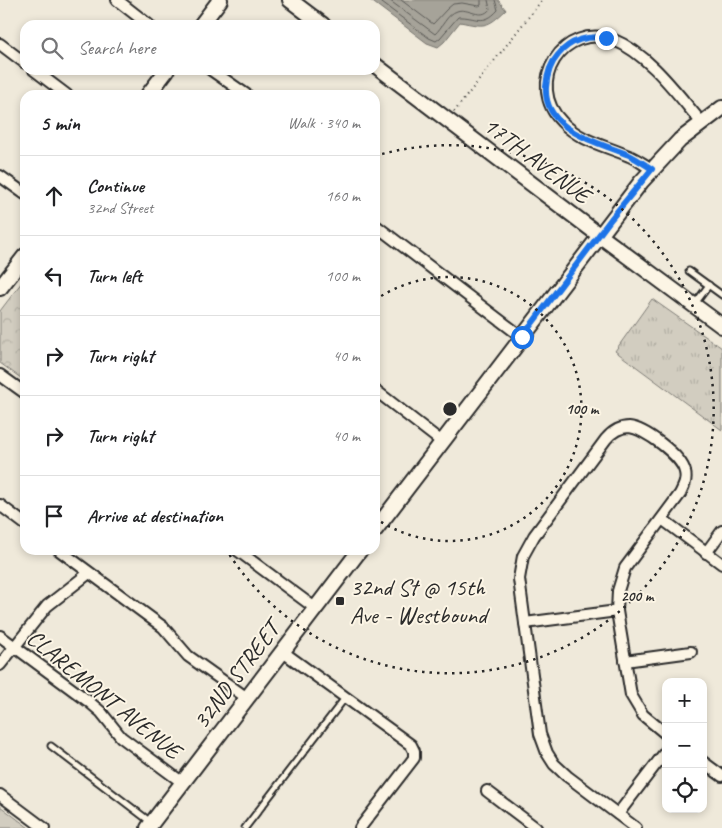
<!DOCTYPE html>
<html lang="en">
<head>
<meta charset="utf-8">
<style>
  body { margin:0; font-family:Caveat,sans-serif; background:#f2f2f2; color:#202124 }
  .controls { position:absolute; right:15px; bottom:15px; display:grid; overflow:hidden; border-radius:10px; box-shadow:0 2px 8px #0003 }
  .controls button { width:45px; height:45px; display:grid; place-items:center; padding:0; border:0; border-bottom:1px solid #e0e0e0; background:#fff; color:#202124; font:25px sans-serif }
  .stop { position:absolute; width:15px; height:15px; margin:-11px; border:4px solid #1a73e8; border-radius:50%; background:#fff }
  .stop.end { background:#1a73e8; border-color:#fff; box-shadow:0 1px 5px #0008 }
  .list { margin:0; padding:0; list-style:none }
  h2 { display:flex; justify-content:space-between; align-items:center; height:65px; margin:0; padding:0 20px; font-size:21px }
  h2 small { font-size:16px; font-weight:400; color:#757577 }
  .list li { display:grid; grid-template-columns:32px 1fr auto; gap:15px; align-items:center; box-sizing:border-box; height:80px; padding:0 20px; border-top:1px solid #e0e0e0 }
  .list b { display:block; font-size:19px; white-space:nowrap }
  .list p { margin:0; font-size:16px; white-space:nowrap; color:#757577 }
  .list em { font-size:16px; font-style:normal; color:#757577 }
  .icon { flex:none; width:28px; height:28px; fill:none; stroke:currentColor; stroke-width:2; stroke-linecap:round; stroke-linejoin:round }
  .map { position:relative; flex:none; width:722px; height:828px; overflow:hidden }
  .search { position:absolute; background:#fff; box-shadow:0 2px 8px #0003; left:20px; top:20px; width:360px; height:55px; display:flex; align-items:center; gap:12px; box-sizing:border-box; padding:0 18px; border-radius:15px; color:#757577; font-size:19px }
  .panel { position:absolute; background:#fff; box-shadow:0 2px 8px #0003; left:20px; top:90px; width:360px; height:465px; border-radius:15px }
  .map>svg:first-child { display:block }
</style>
</head>
<body>
<div class="map">
<svg width="722" height="828" viewBox="0 0 722 828">
  <defs>
    <pattern id="grass-tufts" width="24" height="20" patternUnits="userSpaceOnUse" patternTransform="scale(1.25)"><rect width="24" height="20" fill="#d2cdc0"/><path d="M3 7l-1-3M5 7V3M7 7l1-3M15 17l-1-3M17 17v-4M19 17l1-3" fill="none" stroke="#b4b0a5"/></pattern>
    <pattern id="forest-crowns" width="20" height="18" patternUnits="userSpaceOnUse" patternTransform="scale(1.25)"><rect width="20" height="18" fill="#d2cdc0"/><path d="M2 6a3 3 0 1 1 6 0M12 15a3 3 0 1 1 6 0" fill="none" stroke="#b4b0a5"/></pattern>
  </defs>
  <rect width="100%" height="100%" fill="#efe9da"/>
  <filter id="ink" filterUnits="userSpaceOnUse"><feTurbulence type="fractalNoise" baseFrequency=".02" numOctaves="2"/><feDisplacementMap in="SourceGraphic" scale="10" xChannelSelector="R" yChannelSelector="G"/><feConvolveMatrix kernelMatrix="1 2 1 2 8 2 1 2 1" color-interpolation-filters="sRGB"/></filter>
  <g filter="url(#ink)">
    <g fill="url(#grass-tufts)" stroke="#7e7c76">
      <path d="M652 299 722 348V430L615 351Z"/>
      <path d="M0 806 29 828H0Z"/>
    </g>
    <path fill="url(#forest-crowns)" stroke="#7e7c76" d="M25 278V381L0 363V311Z"/>
    <path fill="#a6a399" stroke="#75736d" d="M370 0H498L506 10C487 28 485 27 460 22L444 42 438 47 427 43Z"/>
    <g fill="none" stroke-linecap="round" stroke-linejoin="round">
      <g stroke="#5c5b57" stroke-width="1">
        <path d="M378 0 429 38 436 41 440 38 458 17C476 16 483 27 498 10L495 0"/>
        <path d="M389 0 435 34C442 28 447 14 457 11 468 7 481 21 490 9L488 0"/>
        <path d="M401 0 433 24 447 9 453 4 462 3 479 6 481 5V0"/>
      </g>
      <defs>
        <g id="lane">
          <path d="M689 271 722 295"/>
          <path d="M694 305 709 285"/>
          <path d="M51 746 152 823"/>
          <path d="M245 828 345 698"/>
        </g>
        <g id="street">
          <path d="M117 0 149 25"/>
          <path d="M0 44 25 63"/>
          <path d="M34 70 67 95"/>
          <path d="M211 70 247 95"/>
          <path d="M652 169C644 165 637 159 629 156 606 146 580 141 562 122 524 84 563 21 614 40 649 54 678 95 702 123"/>
          <path d="M0 176 25 194"/>
          <path d="M375 225 522 337"/>
          <path d="M0 375 25 393"/>
          <path d="M375 390 442 442"/>
          <path d="M0 505 25 524"/>
          <path d="M662 519 722 564"/>
          <path d="M59 550 163 627 188 656 247 698"/>
          <path d="M237 550 315 608"/>
          <path d="M706 553 722 531"/>
          <path d="M525 623 617 611"/>
          <path d="M0 636 88 701 101 712 121 737 183 783"/>
          <path d="M283 652 411 745 414 751V758L360 828"/>
          <path d="M625 661 691 652"/>
          <path d="M0 665 47 606 89 573"/>
          <path d="M703 762 722 776"/>
          <path d="M487 791 536 828"/>
          <path d="M0 795 44 828"/>
          <path d="M618 814 666 751"/>
          <path d="M636 828 567 776 554 764 547 753 540 734 519 579 523 556 534 536 606 439C612 432 619 427 629 427 644 428 682 456 685 472 687 480 684 486 680 494L625 568 618 591 617 611 631 695 643 715 666 734"/>
        </g>
        <g id="secondary">
          <path d="M290 0 323 25"/>
          <path d="M201 25 220 0"/>
          <path d="M375 65 599 235 722 326"/>
          <path d="M148 95 167 70"/>
          <path d="M0 288 25 256"/>
          <path d="M375 530 641 182 680 140 722 108"/>
          <path d="M148 828 360 550"/>
        </g>
      </defs>
      <use href="#lane" stroke="#2b2b2b" stroke-width="9"/>
      <use href="#street" stroke="#2b2b2b" stroke-width="14"/>
      <use href="#secondary" stroke="#2b2b2b" stroke-width="18"/>
      <path stroke="#2b2b2b" stroke-width="2" stroke-dasharray="1 4" stroke-linecap="butt" d="M454 112 542 0"/>
      <use href="#lane" stroke="#fcf5e5" stroke-width="5"/>
      <use href="#street" stroke="#fcf5e5" stroke-width="10"/>
      <use href="#secondary" stroke="#fcf5e5" stroke-width="14"/>
    </g>
  </g>
  <g fill="none" stroke-linecap="round" stroke-linejoin="round" filter="url(#ink)">
    <path stroke="#1a73e8" stroke-width="6" d="M522 337 611 219 652 169C644 164 637 159 629 155 598 142 543 131 546 87 547 74 550 64 558 55 570 40 588 35 606 38"/>
  </g>
  <g fill="none" stroke="#2b2b2b" stroke-width="2.5" stroke-dasharray="2.5 5">
    <path d="M375 300A132 132 0 1 1 375 518"/>
    <path d="M375 156A264 264 0 1 1 227 551"/>
  </g>
  <rect fill="#2b2b2b" stroke="#fcf5e5" stroke-width="2" x="335" y="596" width="10" height="10" rx="2.5"/>
  <g text-anchor="middle" stroke-width="4" stroke-linejoin="round" paint-order="stroke">
    <g font-size="24" fill="#2b2b2b" stroke="#fcf5e5">
      <text transform="translate(537 160) rotate(37)" y="8">17TH AVENUE</text>
      <text transform="translate(236 675) rotate(-53)" y="8">32ND STREET</text>
      <text transform="translate(104 694) rotate(39)" y="8">CLAREMONT AVENUE</text>
    </g>
    <g font-size="24" fill="#2b2b2b" stroke="#fcf5e5" text-anchor="start">
      <text x="350" y="595">32nd St @ 15th<tspan x="350" dy="28">Ave - Westbound</tspan></text>
    </g>
  </g>
  <circle cx="450" cy="409" r="8" fill="#2b2b2b" stroke="#fcf5e5" stroke-width="2.5"/>
  <g font-size="15" text-anchor="middle" font-weight="bold" fill="#2b2b2b" stroke="#fcf5e5" stroke-width="4" stroke-linejoin="round" paint-order="stroke">
    <text x="582" y="414">100 m</text>
    <text x="637" y="601">200 m</text>
  </g>
</svg>
<div class="controls">
<button>+</button>
<button>−</button>
<button><svg class="icon" aria-label="locate" viewBox="0 0 24 24"><circle cx="12" cy="12" r="6"/><path d="M12 2v4M12 18v4M2 12h4M18 12h4"/></svg></button>
</div>
<div class="stop" style="left:522px;top:337px"></div>
<div class="stop end" style="left:606px;top:38px"></div>
<div class="search"><svg class="icon" aria-label="search" viewBox="0 0 24 24"><circle cx="10" cy="10" r="6"/><path d="M15 15l6 6"/></svg>Search here</div>
<section class="panel">
<h2>5 min<small>Walk · 340 m</small></h2>
<ul class="list">
<li><svg class="icon" aria-label="ahead" viewBox="0 0 24 24"><path d="M12 20V5M6 11l6-6 6 6"/></svg><div><b>Continue</b><p>32nd Street</p></div><em>160 m</em></li>
<li><svg class="icon" aria-label="left" viewBox="0 0 24 24"><path d="M17 20v-9H6M10 6l-5 5 5 5"/></svg><div><b>Turn left</b></div><em>100 m</em></li>
<li><svg class="icon" aria-label="right" viewBox="0 0 24 24"><path d="M7 20v-9h11M14 6l5 5-5 5"/></svg><div><b>Turn right</b></div><em>40 m</em></li>
<li><svg class="icon" aria-label="right" viewBox="0 0 24 24"><path d="M7 20v-9h11M14 6l5 5-5 5"/></svg><div><b>Turn right</b></div><em>40 m</em></li>
<li><svg class="icon" aria-label="arrive" viewBox="0 0 24 24"><path d="M6 21V4h12l-3 4 3 4H6"/></svg><div><b>Arrive at destination</b></div></li>
</ul>
</section>
</div>
</body>
</html>
